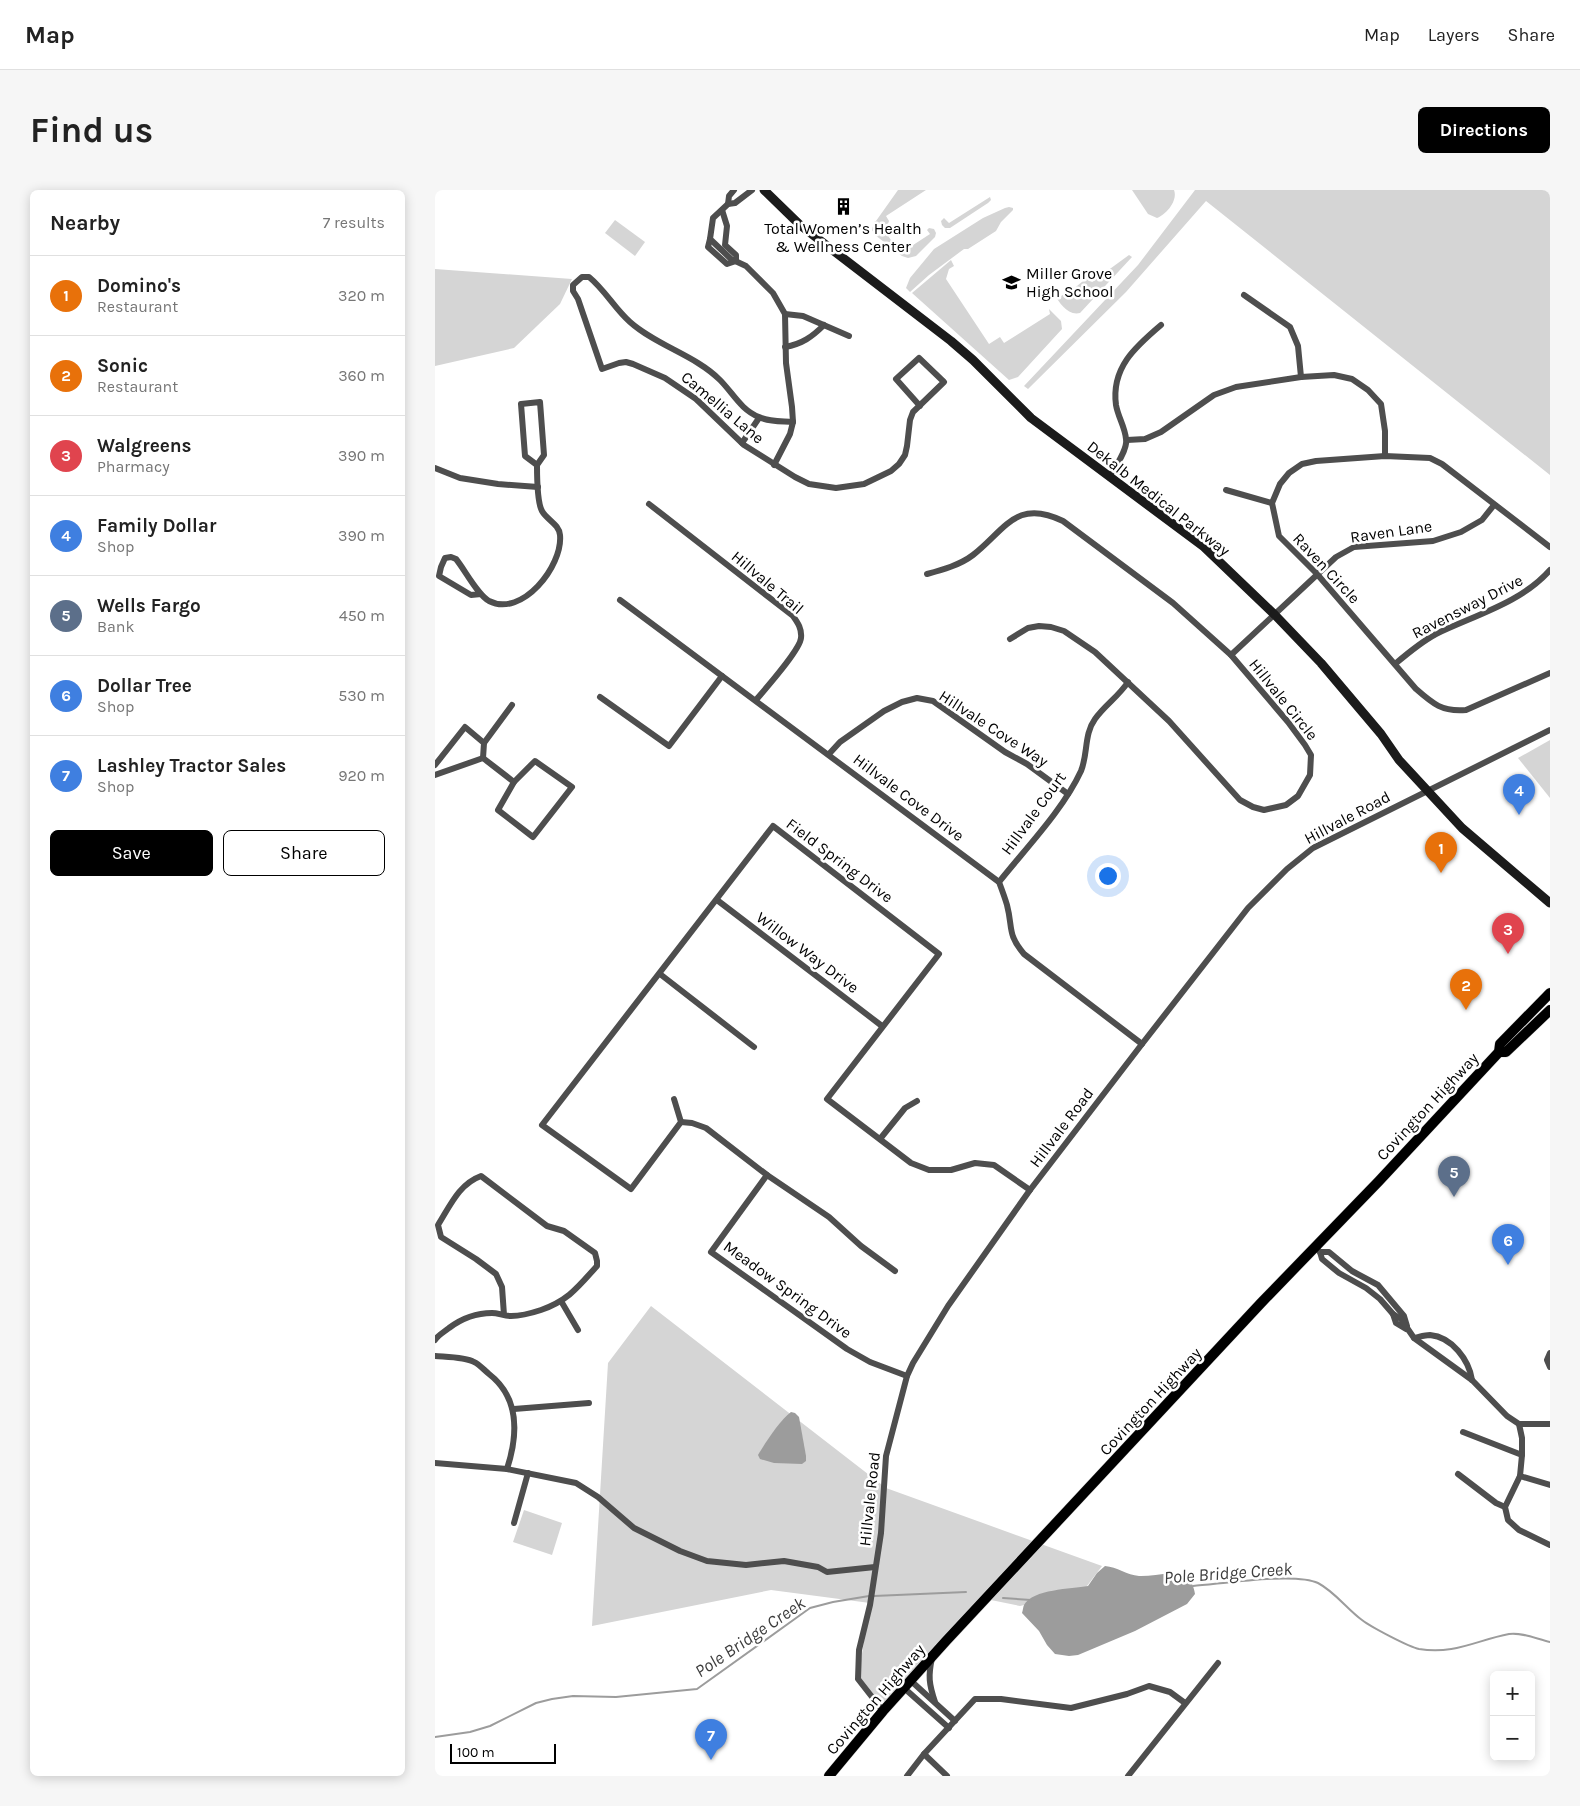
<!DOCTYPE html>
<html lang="en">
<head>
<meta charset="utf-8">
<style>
  body { margin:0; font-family:Karla,sans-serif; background:#f6f6f6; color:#222 }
  .controls { position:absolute; right:15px; bottom:15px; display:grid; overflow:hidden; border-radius:8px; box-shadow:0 2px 12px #0003 }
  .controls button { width:45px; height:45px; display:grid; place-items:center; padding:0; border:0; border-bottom:1px solid #e0e0e0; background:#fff; color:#222; font:25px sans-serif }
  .scale { position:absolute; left:15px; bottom:12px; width:106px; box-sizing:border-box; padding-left:5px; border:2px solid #000; border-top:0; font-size:14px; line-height:18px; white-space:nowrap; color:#000; -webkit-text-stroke:4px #fff; paint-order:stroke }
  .you { position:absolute; left:672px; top:685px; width:18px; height:18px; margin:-12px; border:4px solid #fff; border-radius:50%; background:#1a73e8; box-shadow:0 0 0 8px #1a73e833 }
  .badge { display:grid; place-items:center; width:32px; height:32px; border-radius:50%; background:#000; color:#fff; font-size:16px; font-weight:700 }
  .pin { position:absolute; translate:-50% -41px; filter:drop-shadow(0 1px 2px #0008) }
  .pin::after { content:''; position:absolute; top:26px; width:18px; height:15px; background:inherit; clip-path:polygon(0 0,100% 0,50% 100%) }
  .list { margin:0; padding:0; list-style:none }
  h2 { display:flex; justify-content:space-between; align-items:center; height:65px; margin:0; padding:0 20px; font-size:21px }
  h2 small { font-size:16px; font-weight:400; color:#767676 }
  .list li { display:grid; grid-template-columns:32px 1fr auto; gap:15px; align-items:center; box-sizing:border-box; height:80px; padding:0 20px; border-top:1px solid #e0e0e0 }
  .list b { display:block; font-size:19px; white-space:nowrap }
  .list p { margin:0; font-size:16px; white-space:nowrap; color:#767676 }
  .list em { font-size:16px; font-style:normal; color:#767676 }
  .actions { display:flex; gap:10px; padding:15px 20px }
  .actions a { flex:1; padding:11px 0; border:1px solid #000; border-radius:8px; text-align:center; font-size:18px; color:#000 }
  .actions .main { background:#000; color:#fff }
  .map { position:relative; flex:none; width:1115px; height:1586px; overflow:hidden; border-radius:8px }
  header { display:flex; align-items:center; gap:30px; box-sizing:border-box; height:70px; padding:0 25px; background:#fff; border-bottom:1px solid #e0e0e0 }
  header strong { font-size:24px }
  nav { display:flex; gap:28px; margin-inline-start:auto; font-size:18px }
  .intro { display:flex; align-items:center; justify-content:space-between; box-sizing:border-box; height:120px; padding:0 30px }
  h1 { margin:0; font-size:35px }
  .button { padding:12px 22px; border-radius:8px; background:#000; color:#fff; font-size:18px; font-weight:700 }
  main { display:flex; gap:30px; padding:0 30px }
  aside { flex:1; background:#fff; border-radius:8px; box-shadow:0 2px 12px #0003 }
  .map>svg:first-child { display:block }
</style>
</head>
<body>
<header>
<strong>Map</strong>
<nav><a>Map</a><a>Layers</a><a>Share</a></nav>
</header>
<div class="intro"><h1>Find us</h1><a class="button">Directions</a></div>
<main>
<aside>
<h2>Nearby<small>7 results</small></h2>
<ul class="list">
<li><span class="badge" style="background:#e8710a">1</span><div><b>Domino's</b><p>Restaurant</p></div><em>320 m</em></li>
<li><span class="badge" style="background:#e8710a">2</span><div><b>Sonic</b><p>Restaurant</p></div><em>360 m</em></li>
<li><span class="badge" style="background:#e0444e">3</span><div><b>Walgreens</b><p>Pharmacy</p></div><em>390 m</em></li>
<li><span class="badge" style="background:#3f7fe0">4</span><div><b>Family Dollar</b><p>Shop</p></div><em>390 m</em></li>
<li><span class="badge" style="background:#5c6f8a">5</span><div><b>Wells Fargo</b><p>Bank</p></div><em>450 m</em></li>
<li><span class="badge" style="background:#3f7fe0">6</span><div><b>Dollar Tree</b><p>Shop</p></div><em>530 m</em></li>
<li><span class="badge" style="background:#3f7fe0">7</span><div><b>Lashley Tractor Sales</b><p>Shop</p></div><em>920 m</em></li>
</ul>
<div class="actions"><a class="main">Save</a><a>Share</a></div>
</aside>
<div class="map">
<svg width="1115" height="1586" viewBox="0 0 1115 1586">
  <rect width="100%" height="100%" fill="#fff"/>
  <g fill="#d5d5d5">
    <path d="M463 0H491L451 26 454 31C449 43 455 55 468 54L472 59 495 44 492 40 494 38 499 39 501 43 500 47 481 66 473 68 467 66 440 45 437 40 439 32 441 31Z"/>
    <path d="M697 0H739C743 10 732 24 722 28L713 24Z"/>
    <path d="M760 0H1115V285L771 11 691 102 593 199 589 196 703 75Z"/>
    <path d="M555 7 556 10 553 13 515 38H510L507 35 506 31 509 28 514 33Z"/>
    <path d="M574 17 578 18V20L566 32 561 41 533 59H529L494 85 475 102 471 98 475 88 499 59 548 28 570 18Z"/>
    <path d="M180 30 210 52 200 66 170 43Z"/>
    <path d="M694 65 697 67 645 123C633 126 624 113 619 103L621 100 626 106 629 104 631 105 653 87 657 92Z"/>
    <path d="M516 70 519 76 514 79 511 89 554 154 565 147 569 153 615 124 614 119 626 131 627 139 583 187 574 190 477 103Z"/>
    <path d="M0 79 137 89 125 114 79 158 0 176Z"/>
    <path d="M1115 550V608L1083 568Z"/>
    <path d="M216 1116 451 1298 667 1376 649 1400 585 1416 551 1409 445 1517 423 1489 435 1413 336 1400 157 1436 173 1173Z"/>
    <path d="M89 1320 127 1333 117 1365 78 1352Z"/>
  </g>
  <g fill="#9c9c9c">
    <path d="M356 1222 360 1223 364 1227 371 1266V1271L367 1274 339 1273 325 1269 323 1265C330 1253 345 1230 356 1222Z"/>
    <path d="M670 1376C682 1377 692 1385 704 1386 724 1387 756 1373 760 1404L752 1414 700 1441 643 1465 634 1466 620 1464 612 1455 604 1441 587 1423C588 1420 588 1417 589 1415 598 1399 636 1399 653 1396L662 1383Z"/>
  </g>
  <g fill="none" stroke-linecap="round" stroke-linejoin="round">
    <g stroke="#9c9c9c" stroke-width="2">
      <path d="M758 1396C786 1394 860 1382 883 1393 900 1402 912 1419 927 1430 936 1437 974 1457 984 1459 1019 1465 1042 1450 1074 1444 1087 1442 1102 1449 1115 1452"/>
      <path d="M439 1406 531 1402"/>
      <path d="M568 1408 596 1410"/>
      <path d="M0 1547 35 1542 55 1536 101 1513 117 1509 138 1506 181 1507 262 1499 375 1418 398 1412 434 1406"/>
    </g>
    <defs>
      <g id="primary">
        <path d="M1064 862H1071L1115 820"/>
        <path d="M394 1586 448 1521 511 1451 826 1113 944 991 1064 862 1065 854 1115 803"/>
      </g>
    </defs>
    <use href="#primary" stroke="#dbdbdb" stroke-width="11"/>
    <g stroke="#4e4e4e" stroke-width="6">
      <path d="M317 0 300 13 293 14 278 28 275 49 296 69 311 76 338 103 350 124 351 173 357 217 358 232 355 244 339 275"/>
      <path d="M293 14 294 6 299 0"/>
      <path d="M287 20 292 36 290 55 301 65V71"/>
      <path d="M275 49 273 57 292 74 301 71"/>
      <path d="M809 105 855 137 863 156 866 187"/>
      <path d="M350 124 368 126 414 146"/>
      <path d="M350 157C367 154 377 147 389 135"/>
      <path d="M358 232C347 231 334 232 324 227 306 220 298 203 285 190 260 165 222 156 195 132 180 119 170 100 154 87H147L138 95V101L143 109 167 179 184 173 191 172 198 174 230 188 261 209 309 255 360 287 374 294 401 298 429 294 456 281 464 274 470 265 472 256 475 230 478 222 509 192 484 168 461 189 485 216"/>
      <path d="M692 250 710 249 726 242 779 205 801 197 866 187 899 185 917 189 933 200 946 214 950 241V266"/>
      <path d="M307 253 324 228"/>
      <path d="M0 278 25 288 63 294 103 297"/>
      <path d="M674 287C680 278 693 259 691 249 690 237 683 227 681 215 676 178 700 157 726 135"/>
      <path d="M791 300 837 313"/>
      <path d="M214 314 358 426C363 433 367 439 366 448 365 460 331 498 321 510"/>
      <path d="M1115 357 1007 274 995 268 950 266 881 271 867 274 854 283 845 294 837 313 844 346 882 384 981 499C998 514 1007 522 1031 520L1115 483"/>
      <path d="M492 384C507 380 525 375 538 365 570 340 581 308 628 331L738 413 796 465 853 532 870 555 876 565 875 585 863 606 851 615 829 620 818 617 805 610 734 531 660 462 629 441 616 437 604 436 593 438 575 449"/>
      <path d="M46 404 36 405 4 386 6 377 10 368 16 367 21 369C30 380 42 404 54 411 87 428 128 376 125 345 124 334 112 330 107 321 102 312 102 286 102 275L90 266 86 214 105 212 109 265 102 275"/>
      <path d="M185 410 564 692C567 700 570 708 572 715 578 738 572 744 589 764L707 854"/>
      <path d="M796 465 901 367 919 357 998 351 1026 342 1047 330 1059 315"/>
      <path d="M960 474C973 463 986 452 1001 444 1040 425 1086 413 1115 380"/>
      <path d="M165 507 234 556 287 486"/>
      <path d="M49 553 77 515"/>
      <path d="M394 564 405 552 449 521 467 512 482 508 498 511 570 562 592 574 633 604"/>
      <path d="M100 571 137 597 98 647 63 620 79 592Z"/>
      <path d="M0 575 30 537 49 553 48 568"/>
      <path d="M0 585 48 568 79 592"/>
      <path d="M564 692C591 658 628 620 646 581 653 564 649 544 660 529 670 515 684 506 693 492"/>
      <path d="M282 710 447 836"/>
      <path d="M225 784 319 857"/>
      <path d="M239 909 246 932 196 999 107 935 338 636 504 764 392 909 476 973 494 980H516L540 973 559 975 595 1000"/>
      <path d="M246 932 257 933 271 938 332 985 394 1027 426 1056 460 1081"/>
      <path d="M445 949 470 918 482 911"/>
      <path d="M332 985 276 1062 412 1159 435 1172 472 1186"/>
      <path d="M880 1057 885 1062 887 1069 904 1083 931 1098 945 1109 958 1124 961 1133 971 1139"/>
      <path d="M885 1062H894L917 1081 943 1095 969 1126 972 1136"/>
      <path d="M126 1111 143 1140"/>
      <path d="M958 1124 966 1129 979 1148 1037 1190 1072 1226 1084 1234 1087 1248V1265L1085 1286 1070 1317 1073 1330 1084 1340 1115 1355"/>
      <path d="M979 1148C984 1147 990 1145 995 1145 1017 1147 1034 1170 1037 1190"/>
      <path d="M0 1150C3 1145 9 1142 14 1138 26 1129 42 1123 57 1123 63 1123 69 1126 76 1126 85 1126 97 1123 106 1120 134 1110 143 1097 162 1076V1071L160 1063 129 1041 112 1036 46 986C24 994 15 1016 3 1035L6 1047 41 1069 61 1084 67 1097 69 1125"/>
      <path d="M1115 1163 1112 1170 1115 1177"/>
      <path d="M0 1166C10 1167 30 1167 39 1172 44 1174 49 1180 54 1184 85 1208 83 1245 72 1279"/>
      <path d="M79 1219 154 1213"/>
      <path d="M1084 1234H1115"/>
      <path d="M1028 1242 1087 1265"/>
      <path d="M0 1273 72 1279 141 1293 163 1307 199 1338 245 1361 272 1371 311 1375 349 1371 383 1377 392 1382 440 1377"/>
      <path d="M1023 1284 1061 1313 1070 1317"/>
      <path d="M1085 1286 1115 1295"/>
      <path d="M79 1333 93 1283"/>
      <path d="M497 1468C493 1486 494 1494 500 1512"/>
      <path d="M475 1490 520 1531"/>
      <path d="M469 1498 514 1538"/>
      <path d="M448 1521 423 1489 424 1460 435 1415 446 1343 451 1266 472 1186 478 1173 513 1116 595 1000 707 854 813 718 852 679 878 658 1115 540"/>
      <path d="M489 1564 512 1586"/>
      <path d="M472 1586 489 1564 540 1509H566L636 1518 692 1504 714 1496 735 1502 750 1513"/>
      <path d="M693 1586 783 1473"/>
    </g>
    <path stroke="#1b1b1b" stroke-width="9" d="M329 0 365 35 516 151 538 170 596 228 769 357 840 425 886 473 946 544 964 570 1027 638 1115 713"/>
    <use href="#primary" stroke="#000" stroke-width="10"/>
  </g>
  <defs>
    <symbol id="building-bare" viewBox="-9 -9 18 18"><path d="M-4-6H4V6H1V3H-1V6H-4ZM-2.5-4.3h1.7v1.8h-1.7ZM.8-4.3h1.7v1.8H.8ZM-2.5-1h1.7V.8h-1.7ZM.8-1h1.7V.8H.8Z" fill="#000" stroke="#fff" stroke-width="2.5" paint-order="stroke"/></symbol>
    <symbol id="school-bare" viewBox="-9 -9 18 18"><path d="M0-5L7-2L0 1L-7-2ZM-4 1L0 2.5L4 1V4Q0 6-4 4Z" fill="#000" stroke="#fff" stroke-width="2.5" paint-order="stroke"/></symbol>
  </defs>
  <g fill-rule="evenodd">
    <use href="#building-bare" x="396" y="4" width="25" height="25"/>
    <use href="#school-bare" x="564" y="80" width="25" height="25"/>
  </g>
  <g text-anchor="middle" stroke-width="5" stroke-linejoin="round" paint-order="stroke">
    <g font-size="16" fill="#000" stroke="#fff">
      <text x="408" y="44">Total Women’s Health<tspan x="408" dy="18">&amp; Wellness Center</tspan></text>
      <text x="591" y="89" text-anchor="start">Miller Grove<tspan x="591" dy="18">High School</tspan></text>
    </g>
    <g font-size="16" fill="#000" stroke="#fff">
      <text transform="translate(288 217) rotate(40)" y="6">Camellia Lane</text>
      <text transform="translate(724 308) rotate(38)" y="6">Dekalb Medical Parkway</text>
      <text transform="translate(956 341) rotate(-8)" y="6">Raven Lane</text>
      <text transform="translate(892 378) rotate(47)" y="6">Raven Circle</text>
      <text transform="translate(333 392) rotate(40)" y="6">Hillvale Trail</text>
      <text transform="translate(1032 416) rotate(-27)" y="6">Ravensway Drive</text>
      <text transform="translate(849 509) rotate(51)" y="6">Hillvale Circle</text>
      <text transform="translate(559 538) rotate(33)" y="6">Hillvale Cove Way</text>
      <text transform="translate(474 607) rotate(37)" y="6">Hillvale Cove Drive</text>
      <text transform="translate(598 623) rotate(-54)" y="6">Hillvale Court</text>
      <text transform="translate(912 627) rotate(-28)" y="6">Hillvale Road</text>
      <text transform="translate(405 670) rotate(37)" y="6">Field Spring Drive</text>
      <text transform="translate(373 762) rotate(37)" y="6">Willow Way Drive</text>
      <text transform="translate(992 916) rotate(-47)" y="6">Covington Highway</text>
      <text transform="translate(626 937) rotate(-53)" y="6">Hillvale Road</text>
      <text transform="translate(353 1099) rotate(36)" y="6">Meadow Spring Drive</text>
      <text transform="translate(715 1211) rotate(-47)" y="6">Covington Highway</text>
      <text transform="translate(434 1309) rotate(-84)" y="6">Hillvale Road</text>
      <text transform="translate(440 1509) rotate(-49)" y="6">Covington Highway</text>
    </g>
    <g font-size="18" font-style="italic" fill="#3d3d3d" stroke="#fff">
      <text transform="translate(793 1383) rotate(-4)" y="6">Pole Bridge Creek</text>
      <text transform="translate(315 1447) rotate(-34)" y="6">Pole Bridge Creek</text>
    </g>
  </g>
</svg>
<div class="controls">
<button>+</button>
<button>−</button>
</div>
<div class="scale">100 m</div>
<div class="you"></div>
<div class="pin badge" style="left:1006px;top:683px;background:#e8710a">1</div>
<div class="pin badge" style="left:1031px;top:820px;background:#e8710a">2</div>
<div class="pin badge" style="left:1073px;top:764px;background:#e0444e">3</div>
<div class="pin badge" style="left:1084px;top:625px;background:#3f7fe0">4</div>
<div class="pin badge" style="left:1019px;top:1007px;background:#5c6f8a">5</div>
<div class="pin badge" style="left:1073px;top:1075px;background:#3f7fe0">6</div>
<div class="pin badge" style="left:276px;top:1570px;background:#3f7fe0">7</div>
</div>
</main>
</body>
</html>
